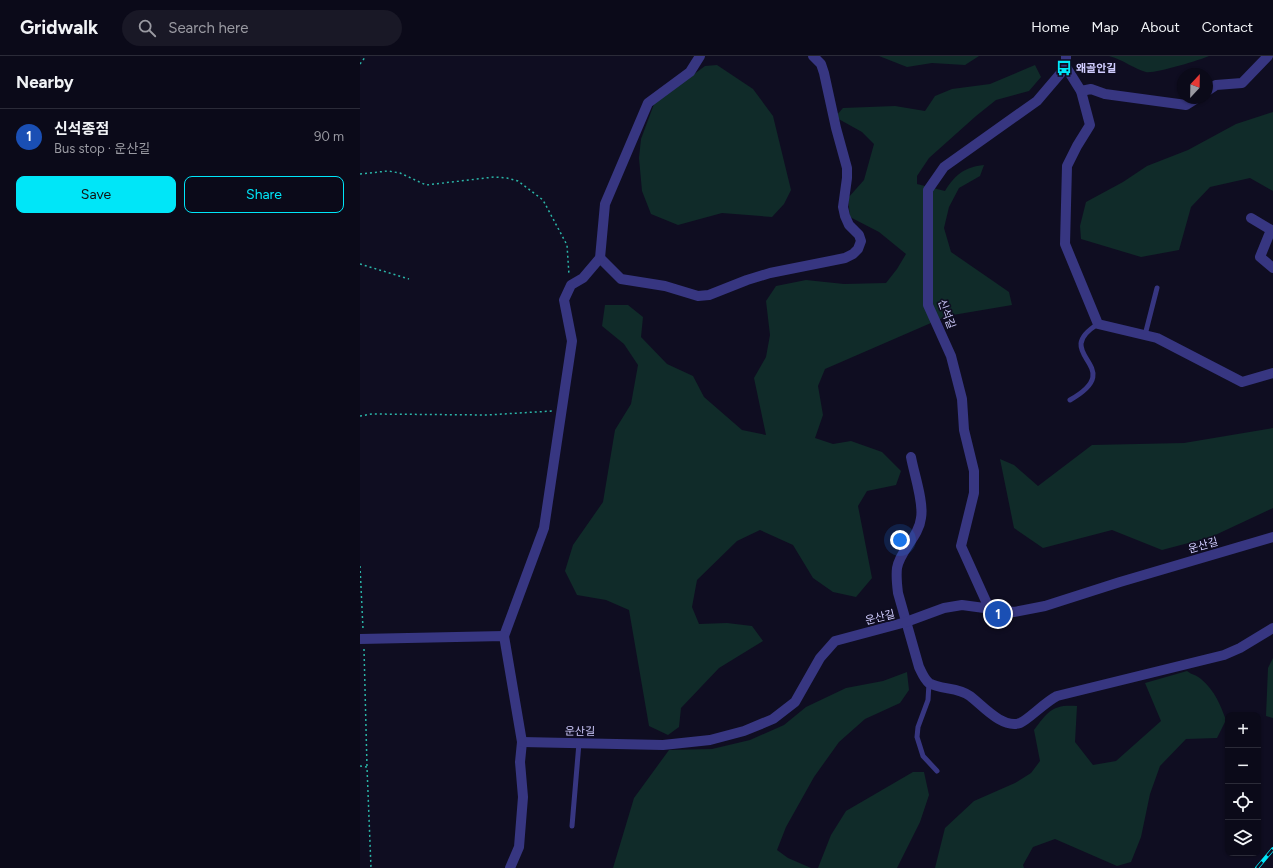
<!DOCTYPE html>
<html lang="en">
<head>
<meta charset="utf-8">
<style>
  body { margin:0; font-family:Figtree,"Noto Sans KR",sans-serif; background:#191826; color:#f1f3f6 }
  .controls { position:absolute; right:12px; bottom:12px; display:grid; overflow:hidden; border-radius:8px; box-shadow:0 1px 3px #0004 }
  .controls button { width:36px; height:36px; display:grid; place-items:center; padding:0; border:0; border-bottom:1px solid #2b2b38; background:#0b0a19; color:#f1f3f6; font:20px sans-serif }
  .compass { position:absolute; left:817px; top:12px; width:36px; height:36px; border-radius:50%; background:#0b0a19; box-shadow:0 1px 3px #0004; rotate:22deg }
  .you { position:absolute; left:540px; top:484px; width:14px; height:14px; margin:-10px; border:3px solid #fff; border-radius:50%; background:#1a73e8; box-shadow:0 0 0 6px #1a73e833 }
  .badge { display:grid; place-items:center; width:26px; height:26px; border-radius:50%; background:#00e6f8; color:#fff; font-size:13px; font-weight:700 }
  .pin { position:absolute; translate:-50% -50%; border:2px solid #fff; box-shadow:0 1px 4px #0006 }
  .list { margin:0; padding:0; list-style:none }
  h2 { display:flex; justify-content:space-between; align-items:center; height:52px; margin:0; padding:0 16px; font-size:17px }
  h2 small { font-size:13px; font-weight:400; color:#9a9aa2 }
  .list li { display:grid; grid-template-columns:26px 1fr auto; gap:12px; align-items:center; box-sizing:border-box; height:56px; padding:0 16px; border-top:1px solid #2b2b38 }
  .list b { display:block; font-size:15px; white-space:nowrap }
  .list p { margin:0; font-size:13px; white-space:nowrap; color:#9a9aa2 }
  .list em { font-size:13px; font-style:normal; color:#9a9aa2 }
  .actions { display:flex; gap:8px; padding:12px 16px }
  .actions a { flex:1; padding:9px 0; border:1px solid #00e6f8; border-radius:8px; text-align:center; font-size:14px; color:#00e6f8 }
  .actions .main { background:#00e6f8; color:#111 }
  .icon { flex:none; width:22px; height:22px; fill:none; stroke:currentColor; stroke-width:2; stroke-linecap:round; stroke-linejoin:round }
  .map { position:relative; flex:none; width:913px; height:812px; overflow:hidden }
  header { display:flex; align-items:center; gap:24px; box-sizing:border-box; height:56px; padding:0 20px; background:#0b0a19; border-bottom:1px solid #2b2b38 }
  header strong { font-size:19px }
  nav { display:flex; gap:22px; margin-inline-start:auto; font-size:14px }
  .search { width:280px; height:36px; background:#191826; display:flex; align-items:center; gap:10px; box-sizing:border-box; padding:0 14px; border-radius:22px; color:#9a9aa2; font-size:15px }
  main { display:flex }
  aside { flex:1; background:#0b0a19 }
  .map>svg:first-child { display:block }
</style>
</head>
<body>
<header>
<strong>Gridwalk</strong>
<div class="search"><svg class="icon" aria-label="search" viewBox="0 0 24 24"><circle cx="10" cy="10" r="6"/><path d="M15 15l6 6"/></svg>Search here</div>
<nav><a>Home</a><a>Map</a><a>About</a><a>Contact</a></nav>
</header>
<main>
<aside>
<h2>Nearby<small></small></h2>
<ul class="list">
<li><span class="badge" style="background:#1a4fb4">1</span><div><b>신석종점</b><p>Bus stop · 운산길</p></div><em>90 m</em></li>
</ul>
<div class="actions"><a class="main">Save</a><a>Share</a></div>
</aside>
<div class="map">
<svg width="913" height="812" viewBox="0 0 913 812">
  <rect width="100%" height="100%" fill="#0f0d21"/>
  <g fill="#102b29">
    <path d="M519 0H619L605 9 572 7 547 11Z"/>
    <path d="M749 0H849C840 4 794 18 786 16 776 14 762 3 749 0Z"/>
    <path d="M357 9 393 33 413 60 431 134 424 148 412 161 362 157 318 169 291 158 282 135 279 102 281 83 294 48 345 10Z"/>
    <path d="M675 9 681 21 669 35 636 44 616 60 569 102 557 120V128L585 135C595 119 604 111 624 109L620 120 599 132 589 151 584 172 591 196 649 236 652 249 587 260 465 313 458 330 463 359 455 382 473 388 491 385 522 396 541 415 536 429 507 435 498 450 512 522 496 541 473 536 453 522 433 489 400 474 377 485 337 524 332 551 339 568 367 567 392 570 403 585 359 612 321 652 319 671 308 679 289 670 269 554 246 544 217 539 205 515 213 489 243 446 255 374 271 348 278 309 264 288 242 270 245 249H268L283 261 281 281 307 308 333 320 344 341 382 374 406 379 394 322 406 301 410 279 406 245 416 230 446 224 484 228 526 227 537 213 546 198 519 176 490 161 488 142 504 124 514 88 502 76 475 61 483 52 535 50 565 55 575 40 592 33 630 28Z"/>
    <path d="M913 56V135L890 122 850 131 831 151 819 194 781 201 721 183 720 170 726 146 763 126 787 110 828 94 876 68Z"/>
    <path d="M913 372V452L851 481 802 494 752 474 683 492 654 472 640 403 654 409 678 430 732 389 824 387Z"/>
    <path d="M913 602V662L906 660 908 612Z"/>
    <path d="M827 615C832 619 837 619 841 623 855 635 860 648 866 664L857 682 826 683 800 710 790 738 781 781 771 806 757 810 695 783 673 791 663 809 664 812H575L585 772 614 745 655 727 671 717 680 705 674 674C688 655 693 648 717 650L715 686 733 709 756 705 801 665 785 627Z"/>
    <path d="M547 616 549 634 540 647 505 663 479 686 454 721 426 771 417 794 428 802 451 812H253L274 742 309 694 352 693 390 684 424 669 446 651 486 632 523 625Z"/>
    <path d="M553 716H564L569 739 560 766 537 812H458L471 779 486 755Z"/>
  </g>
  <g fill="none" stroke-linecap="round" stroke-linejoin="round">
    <g stroke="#2bb5a8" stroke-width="1.5" stroke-dasharray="2 3" stroke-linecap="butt">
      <path d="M0 8 6 0"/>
      <path d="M0 118 28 115 40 117 66 129 134 121 147 122 158 125 183 144 207 189 209 219"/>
      <path d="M0 208 49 223"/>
      <path d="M0 360 12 358 127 359 192 355"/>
      <path d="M0 510 3 573"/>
      <path d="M4 593 7 711"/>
      <path d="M0 710 7 711 11 812"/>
    </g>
    <g stroke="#373681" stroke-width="5">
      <path d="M785 279 797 232"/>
      <path d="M710 344C770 310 688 299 738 268"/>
      <path d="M569 627 568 644 558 671 557 681 563 700 577 715"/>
      <path d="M212 770 219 687"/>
    </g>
    <g stroke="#373681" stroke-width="10">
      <path d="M706 11 721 35 730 69 717 90 707 110 705 188 738 268 797 282 882 326 913 317"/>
      <path d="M721 35 731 33 745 38 826 49 837 42"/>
      <path d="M847 35 856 29 882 27 908 0"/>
      <path d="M891 162 911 174 900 201 913 212"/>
      <path d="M240 202 261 223 305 230 338 240 349 239 387 224 410 217 485 202 493 198 498 193 501 185 499 179 489 169 485 160 483 151 487 122V112L476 72 464 17 461 8 453 0"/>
      <path d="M551 401C554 418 564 446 561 462 559 481 540 494 537 512 536 520 537 529 538 537L559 611C562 617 564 623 569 627 581 634 598 631 610 640 622 649 642 673 660 667 668 664 685 646 697 640L864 599 880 592 913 572"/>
      <path d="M629 552 601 490 614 437V415L604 374 602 343 591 300 568 249V134L584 111 677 45 706 11V0"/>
      <path d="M144 580 184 472 212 285 204 244 211 229 223 222 240 202 245 148 288 47 330 16 340 0"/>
      <path d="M0 583 144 580 162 686 160 706 163 741 159 791 150 812"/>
      <path d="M162 686 303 689 350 684 384 675 413 663 435 646 460 602 475 585 546 566 584 552 602 549 654 556 685 550 760 526 913 481"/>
    </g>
    <defs>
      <path id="rail" d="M897 812 913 793"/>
    </defs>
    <use href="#rail" stroke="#00e6f8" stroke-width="4"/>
    <use href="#rail" stroke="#0f0d21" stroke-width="2.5" stroke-dasharray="8" stroke-linecap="butt"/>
  </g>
  <defs>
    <symbol id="bus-bare" viewBox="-9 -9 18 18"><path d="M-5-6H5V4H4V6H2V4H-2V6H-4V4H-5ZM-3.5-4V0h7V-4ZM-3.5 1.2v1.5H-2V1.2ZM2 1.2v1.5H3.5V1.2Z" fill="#00e6f8" stroke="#0f0d21" stroke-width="2.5" paint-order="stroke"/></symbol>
  </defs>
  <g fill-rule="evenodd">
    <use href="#bus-bare" x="693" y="1" width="22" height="22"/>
  </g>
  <g text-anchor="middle" stroke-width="3.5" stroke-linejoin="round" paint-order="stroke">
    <g font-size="11" font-weight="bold" fill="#d1cdff" stroke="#0f0d21" text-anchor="start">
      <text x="716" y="16">왜골안길</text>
    </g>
    <g font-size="11" fill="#d1cdff" stroke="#0f0d21">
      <text transform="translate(587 258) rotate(70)" y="4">신석길</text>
      <text transform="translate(843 489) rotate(-16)" y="4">운산길</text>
      <text transform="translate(520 561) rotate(-14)" y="4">운산길</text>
      <text transform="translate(220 675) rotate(1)" y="4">운산길</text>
    </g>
  </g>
</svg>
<div class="controls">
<button>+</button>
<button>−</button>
<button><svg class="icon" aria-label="locate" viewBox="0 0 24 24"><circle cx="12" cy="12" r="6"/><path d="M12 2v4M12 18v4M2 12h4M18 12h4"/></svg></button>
<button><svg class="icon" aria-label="layers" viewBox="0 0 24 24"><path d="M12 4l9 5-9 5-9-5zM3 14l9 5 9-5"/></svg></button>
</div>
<svg class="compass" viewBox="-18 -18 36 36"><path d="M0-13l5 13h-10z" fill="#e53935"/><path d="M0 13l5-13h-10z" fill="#9a9aa2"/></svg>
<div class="you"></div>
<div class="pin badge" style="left:638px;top:558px;background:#1a4fb4">1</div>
</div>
</main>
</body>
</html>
